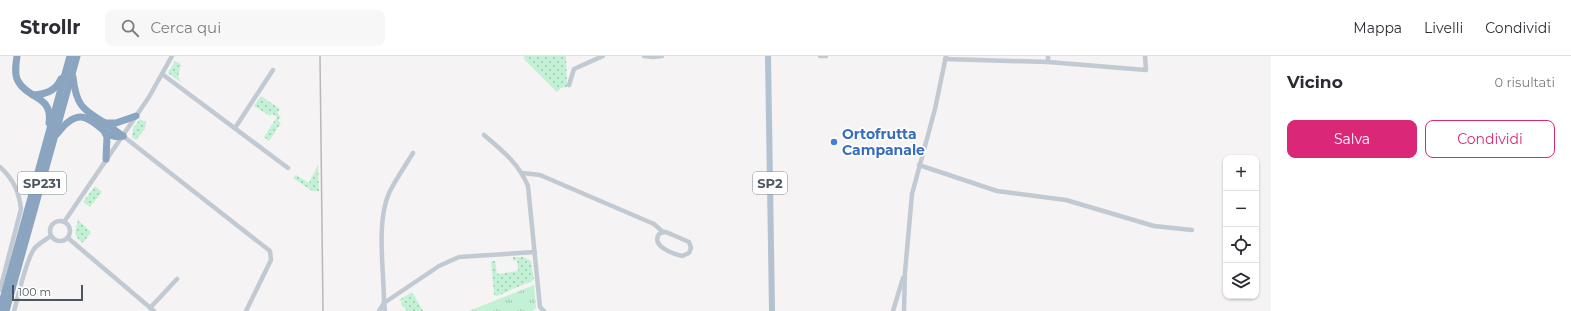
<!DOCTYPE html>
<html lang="it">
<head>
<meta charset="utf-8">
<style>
  body { margin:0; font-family:Montserrat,sans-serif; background:#f7f7f7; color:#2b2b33 }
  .controls { position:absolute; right:12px; bottom:12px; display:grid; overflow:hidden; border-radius:8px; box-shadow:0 1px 3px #0004 }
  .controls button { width:36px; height:36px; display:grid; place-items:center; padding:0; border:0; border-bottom:1px solid #e1e1e2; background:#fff; color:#2b2b33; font:20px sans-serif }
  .scale { position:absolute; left:12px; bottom:10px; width:71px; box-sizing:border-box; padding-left:4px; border:2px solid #4a5661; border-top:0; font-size:11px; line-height:14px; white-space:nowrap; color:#4a5661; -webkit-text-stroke:3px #fff; paint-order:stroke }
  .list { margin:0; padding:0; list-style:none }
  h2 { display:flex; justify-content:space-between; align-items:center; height:52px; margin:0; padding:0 16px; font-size:17px }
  h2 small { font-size:13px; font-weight:400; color:#7c7c81 }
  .actions { display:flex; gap:8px; padding:12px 16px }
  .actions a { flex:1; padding:9px 0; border:1px solid #db2777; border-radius:8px; text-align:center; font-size:14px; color:#db2777 }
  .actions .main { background:#db2777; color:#fff }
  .icon { flex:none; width:22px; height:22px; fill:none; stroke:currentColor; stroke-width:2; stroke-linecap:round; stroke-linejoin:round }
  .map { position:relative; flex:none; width:1271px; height:255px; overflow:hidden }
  header { display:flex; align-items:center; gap:24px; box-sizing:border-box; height:56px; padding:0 20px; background:#fff; border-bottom:1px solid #e1e1e2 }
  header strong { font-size:19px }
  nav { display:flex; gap:22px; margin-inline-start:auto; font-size:14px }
  .search { width:280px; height:36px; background:#f7f7f7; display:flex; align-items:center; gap:10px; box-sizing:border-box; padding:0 14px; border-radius:8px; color:#7c7c81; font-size:15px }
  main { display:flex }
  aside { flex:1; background:#fff }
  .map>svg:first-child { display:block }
</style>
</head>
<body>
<header>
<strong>Strollr</strong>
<div class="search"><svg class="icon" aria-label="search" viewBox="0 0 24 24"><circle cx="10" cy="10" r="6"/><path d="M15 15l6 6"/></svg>Cerca qui</div>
<nav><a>Mappa</a><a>Livelli</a><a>Condividi</a></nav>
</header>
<main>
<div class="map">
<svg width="1271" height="255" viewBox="0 0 1271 255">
  <defs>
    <pattern id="grass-tufts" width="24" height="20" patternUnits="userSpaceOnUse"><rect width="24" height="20" fill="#c3f1d5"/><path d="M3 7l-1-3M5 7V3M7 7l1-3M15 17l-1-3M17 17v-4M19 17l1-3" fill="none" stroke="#a0c6b0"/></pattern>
    <pattern id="garden-dots" width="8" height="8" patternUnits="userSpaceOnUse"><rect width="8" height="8" fill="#c3f1d5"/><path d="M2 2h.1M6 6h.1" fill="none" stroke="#a0c6b0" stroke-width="1.8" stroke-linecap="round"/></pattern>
  </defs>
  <rect width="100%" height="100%" fill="#f5f3f3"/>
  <path fill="url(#grass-tufts)" d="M534 229 536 252 532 255H469Z"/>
  <g fill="url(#garden-dots)">
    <path d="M524 0H566L567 31 561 32 557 36 524 3Z"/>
    <path d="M175 5 181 8 178 21 182 27 168 17Z"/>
    <path d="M261 40 280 53 277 57 281 61 278 65 281 67 269 85 264 81 277 61 272 58 270 60 254 50Z"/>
    <path d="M140 63 146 66 145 73 136 84 132 81 133 72Z"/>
    <path d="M318 109 319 135H312L293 122 296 119 309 127Z"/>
    <path d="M95 130 102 136 90 151 83 146Z"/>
    <path d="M78 164 91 176 83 187 78 183 75 177Z"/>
    <path d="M513 201H523L531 205 534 224 497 240 494 239 491 205H495L497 218 518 215 517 204 513 205Z"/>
    <path d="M412 236 423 255H407L401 248 402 246 399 244Z"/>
  </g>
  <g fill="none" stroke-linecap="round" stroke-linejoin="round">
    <g stroke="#c1cad2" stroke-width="4.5">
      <path d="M644 0 653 1 662 0"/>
      <path d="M820 0H826"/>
      <path d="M945 3 1048 6 1146 14 1145 0"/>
      <path d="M1048 6V0"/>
      <path d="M162 18 288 112"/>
      <path d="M569 29 574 13 603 0"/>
      <path d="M235 72 273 14"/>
      <path d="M484 79C503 95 519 108 528 130L540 251 544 255"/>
      <path d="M123 80 270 195 271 204 246 255"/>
      <path d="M919 109 997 135 1066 144 1154 170 1192 174"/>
      <path d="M0 111C13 123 19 135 21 153L0 234"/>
      <path d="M523 117 540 119 654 168 663 176"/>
      <circle cx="60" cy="175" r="10"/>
      <path d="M64 166 149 41 172 0"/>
      <path d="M666 176 689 186 691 192 689 197 682 200C674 198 653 191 658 180 659 177 663 176 666 176Z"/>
      <path d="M68 182 154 255"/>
      <path d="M150 252 177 223"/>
      <path d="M14 255C19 239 25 206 34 193 39 187 45 184 51 180"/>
      <path d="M379 255 384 247C384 214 376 167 389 137 396 123 405 110 413 97"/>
      <path d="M385 255 384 247 439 210 459 201 535 196"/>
      <path d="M893 255 903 222"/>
      <path d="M904 255 905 216 912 138 935 53 946 0"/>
    </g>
    <path stroke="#b3c2d1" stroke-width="6" d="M768 0 772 255"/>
    <g stroke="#8ba5c1" stroke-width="7">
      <path d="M17 0C16 8 14 18 18 25 28 44 53 39 49 67"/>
      <path d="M73 21C76 49 82 53 105 67 111 71 117 76 123 80"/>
      <path d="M33 39C45 38 55 36 61 23"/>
      <path d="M106 67H116L136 60"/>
      <path d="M104 75 107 81 106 103"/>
      <path d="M57 78C89 35 99 88 123 80"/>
      <path d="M0 254 70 0"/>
      <path d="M6 255 77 0"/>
    </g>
    <path stroke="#b5b8bd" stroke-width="1.5" d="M320 0 323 255"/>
  </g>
  <circle fill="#3f7fe0" stroke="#fff" stroke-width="1.5" cx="834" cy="86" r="4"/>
  <g text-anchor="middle" stroke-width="3.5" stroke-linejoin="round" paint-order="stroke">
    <g fill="#fff" stroke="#808990" stroke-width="1">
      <rect x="18" y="116" width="48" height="22" rx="3"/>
      <rect x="753" y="116" width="34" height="22" rx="3"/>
    </g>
    <g font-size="13" font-weight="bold" fill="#4a5661">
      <text x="42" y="132">SP231</text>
      <text x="770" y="132">SP2</text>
    </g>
    <g font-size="14" font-weight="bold" fill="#366cbe" stroke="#fff" text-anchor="start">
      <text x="842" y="83">Ortofrutta<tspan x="842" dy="16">Campanale</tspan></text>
    </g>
  </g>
</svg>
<div class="controls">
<button>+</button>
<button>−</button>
<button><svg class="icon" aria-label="locate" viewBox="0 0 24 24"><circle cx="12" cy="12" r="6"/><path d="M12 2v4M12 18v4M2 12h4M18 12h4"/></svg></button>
<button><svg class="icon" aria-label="layers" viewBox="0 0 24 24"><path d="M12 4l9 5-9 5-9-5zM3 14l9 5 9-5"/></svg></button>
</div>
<div class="scale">100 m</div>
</div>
<aside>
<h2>Vicino<small>0 risultati</small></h2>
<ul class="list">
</ul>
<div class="actions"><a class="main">Salva</a><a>Condividi</a></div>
</aside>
</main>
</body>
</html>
